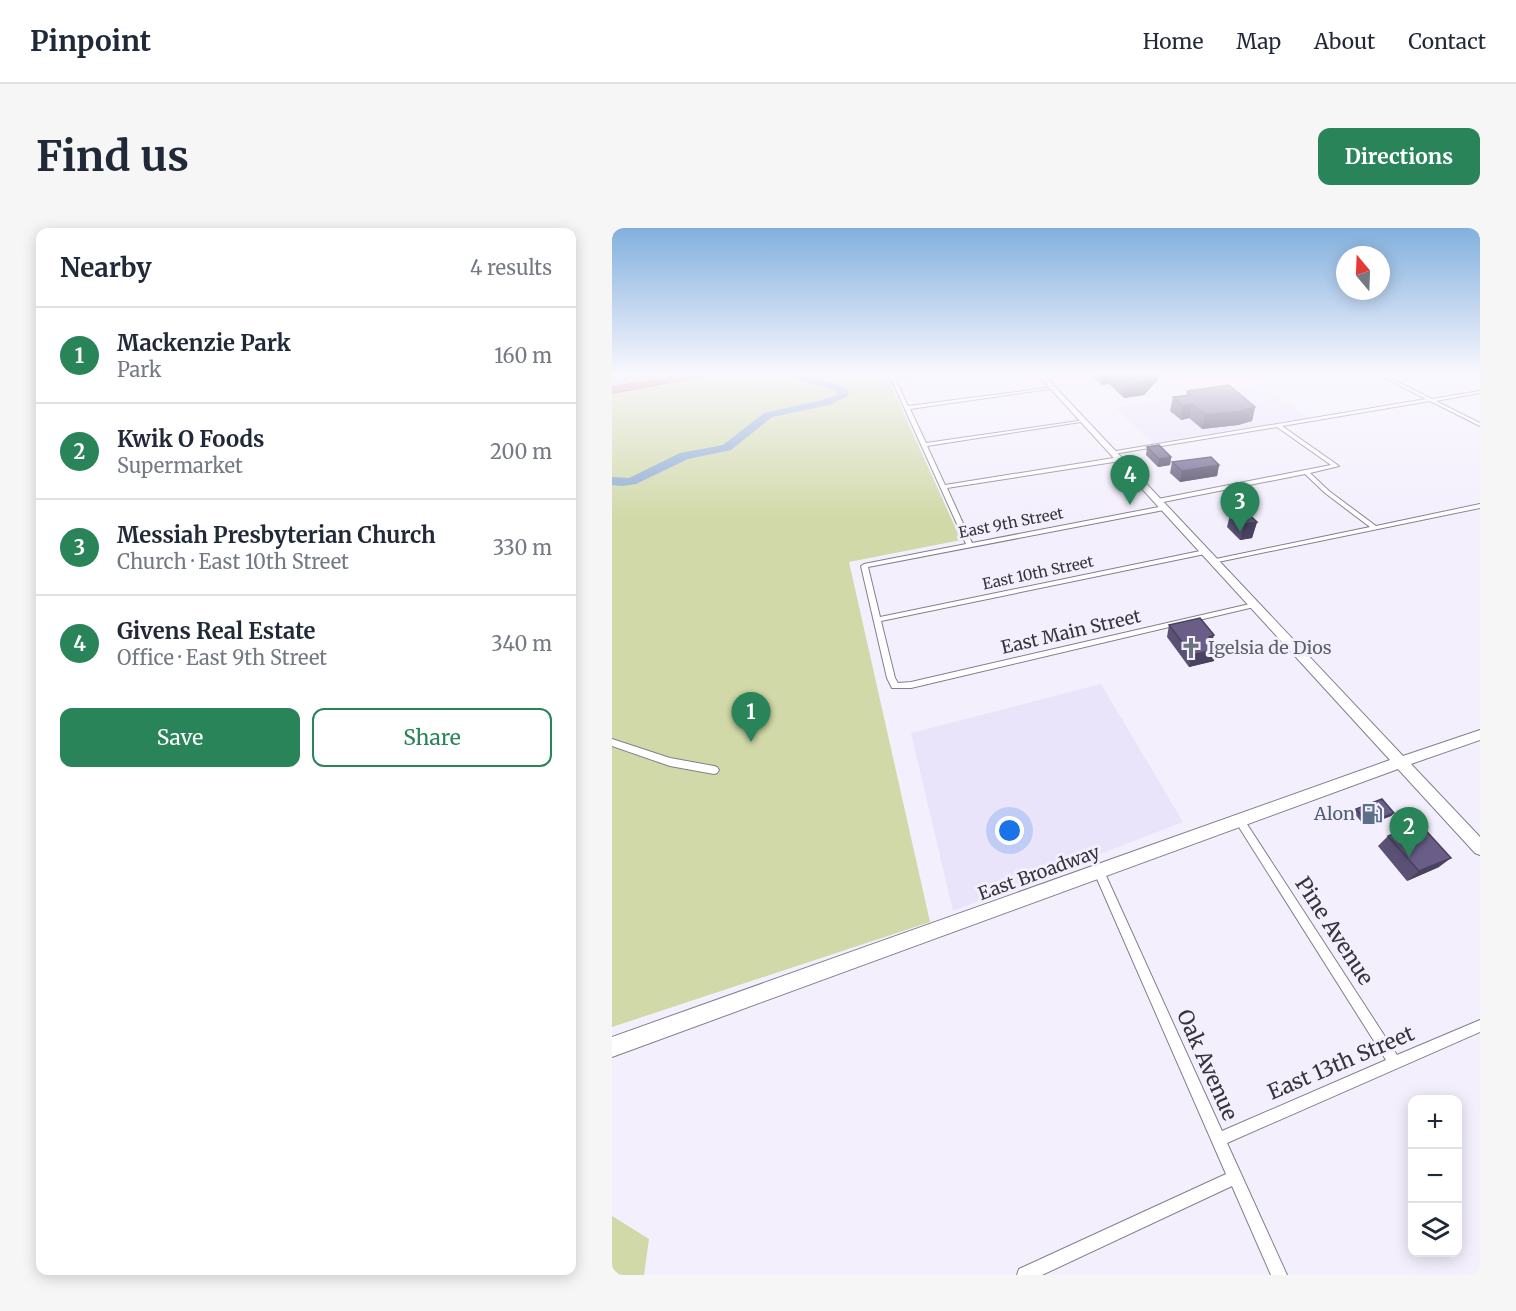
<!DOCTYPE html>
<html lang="en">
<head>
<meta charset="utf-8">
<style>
  body { margin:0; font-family:Merriweather,serif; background:#f6f6f7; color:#1f2937 }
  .controls { position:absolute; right:18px; bottom:18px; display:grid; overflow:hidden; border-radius:12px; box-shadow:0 3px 15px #0003 }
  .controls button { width:54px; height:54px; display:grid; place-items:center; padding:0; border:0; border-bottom:2px solid #e0e1e3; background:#fff; color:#1f2937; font:30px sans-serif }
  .compass { position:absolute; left:724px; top:18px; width:54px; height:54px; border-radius:50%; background:#fff; box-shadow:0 3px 15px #0003; rotate:341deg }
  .you { position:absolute; left:398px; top:603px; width:21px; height:21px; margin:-15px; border:4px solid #fff; border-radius:50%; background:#1a73e8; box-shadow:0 0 0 9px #1a73e833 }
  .badge { display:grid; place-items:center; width:39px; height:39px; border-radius:50%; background:#29845a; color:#fff; font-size:20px; font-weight:700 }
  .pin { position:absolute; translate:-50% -50px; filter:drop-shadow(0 2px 3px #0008) }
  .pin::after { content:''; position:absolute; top:32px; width:21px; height:18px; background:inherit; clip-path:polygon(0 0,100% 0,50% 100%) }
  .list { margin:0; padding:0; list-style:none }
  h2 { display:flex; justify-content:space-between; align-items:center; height:78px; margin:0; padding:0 24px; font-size:26px }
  h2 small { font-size:20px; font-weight:400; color:#747a83 }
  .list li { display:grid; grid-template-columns:39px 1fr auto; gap:18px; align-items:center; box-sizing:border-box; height:96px; padding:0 24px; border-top:2px solid #e0e1e3 }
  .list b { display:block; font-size:22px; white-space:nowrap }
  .list p { margin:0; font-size:20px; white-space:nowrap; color:#747a83 }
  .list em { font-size:20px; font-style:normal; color:#747a83 }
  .actions { display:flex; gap:12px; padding:18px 24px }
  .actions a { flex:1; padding:14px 0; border:2px solid #29845a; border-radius:12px; text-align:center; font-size:21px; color:#29845a }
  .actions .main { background:#29845a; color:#fff }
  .icon { flex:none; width:33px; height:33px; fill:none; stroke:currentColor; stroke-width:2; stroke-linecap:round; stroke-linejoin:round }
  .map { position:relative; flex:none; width:868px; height:1047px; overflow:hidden; border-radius:12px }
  header { display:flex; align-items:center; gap:36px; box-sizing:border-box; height:84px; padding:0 30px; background:#fff; border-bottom:2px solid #e0e1e3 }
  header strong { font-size:28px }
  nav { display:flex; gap:33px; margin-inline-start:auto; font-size:21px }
  .intro { display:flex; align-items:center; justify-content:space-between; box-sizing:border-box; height:144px; padding:0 36px }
  h1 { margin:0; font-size:42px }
  .button { padding:15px 27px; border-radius:12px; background:#29845a; color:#fff; font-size:21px; font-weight:700 }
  main { display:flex; gap:36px; padding:0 36px }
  aside { flex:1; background:#fff; border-radius:12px; box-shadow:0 3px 15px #0003 }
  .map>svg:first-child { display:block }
</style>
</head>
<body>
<header>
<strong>Pinpoint</strong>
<nav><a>Home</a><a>Map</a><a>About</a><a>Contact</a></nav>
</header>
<div class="intro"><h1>Find us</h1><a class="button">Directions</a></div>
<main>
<aside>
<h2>Nearby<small>4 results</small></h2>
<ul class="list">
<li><span class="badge">1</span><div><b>Mackenzie Park</b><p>Park</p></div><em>160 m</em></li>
<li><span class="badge">2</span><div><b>Kwik O Foods</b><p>Supermarket</p></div><em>200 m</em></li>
<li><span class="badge">3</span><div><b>Messiah Presbyterian Church</b><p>Church · East 10th Street</p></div><em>330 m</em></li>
<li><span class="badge">4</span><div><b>Givens Real Estate</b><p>Office · East 9th Street</p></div><em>340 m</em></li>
</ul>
<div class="actions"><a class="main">Save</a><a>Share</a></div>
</aside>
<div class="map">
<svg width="868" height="1047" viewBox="0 0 868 1047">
  <rect width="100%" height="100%" fill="#f3effd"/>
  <g fill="#e9e4fa">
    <path d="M649 158 697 189 540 215 503 179Z"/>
    <path d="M489 456 571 594 341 683 299 505Z"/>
  </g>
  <g fill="#d0d9a7">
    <path d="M0 146H274L349 312 237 334 318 694 0 799Z"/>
    <path d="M0 988 37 1011 32 1047H0Z"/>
  </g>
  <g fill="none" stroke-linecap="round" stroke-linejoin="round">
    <path fill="#8aa9d0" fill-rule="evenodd" d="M184 146H194V148L230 158 237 164 236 168 217 177 160 189 119 222 76 231 24 256 10 258 0 257V249L17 250 68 225 111 217 152 185 211 172 226 166 222 162 186 152Z"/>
    <defs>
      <g id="minor">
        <path d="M277 146H281L282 148 314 146 283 150 296 178 442 159 444 160 298 181 314 215 473 192 475 193 315 218 333 257 508 229 511 231 508 233 335 260 360 315 552 278 555 280 552 282 256 339 268 389 593 322 596 324 593 326 269 393 283 450 286 455 299 454 642 375 646 377 642 379 299 460H280L275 450 249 338 252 336 354 316Z"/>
        <path d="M766 146H770L820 171 868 163V165L824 173 868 195V198L818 173 670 198 727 238 698 245 717 263 764 298 868 276V280L601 335 599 334V332L758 299 713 265 693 246 546 275 543 273 546 271 719 237 665 199 501 226 498 224 814 171Z"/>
        <path d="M0 511 58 530 102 538 105 539 107 542 105 545 102 546 58 538 0 518Z"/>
        <path d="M628 589 631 590 785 827 868 792V804L615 915 675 1047H659L620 958 430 1047H405L407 1041 614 946 482 644 483 641 487 639 491 641 610 903 774 832 625 596 623 593 625 590Z"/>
      </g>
      <path id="secondary" d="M425 146H431L791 528 868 502V512L799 536 868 609V627L863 625 786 541 0 829V809L778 532Z"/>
      <path id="motorway" d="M84 146H101L0 165V159Z"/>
    </defs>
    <use href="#minor" stroke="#837f8e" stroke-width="2"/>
    <use href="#secondary" stroke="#837f8e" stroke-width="2"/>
    <use href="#motorway" stroke="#925f5e" stroke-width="2"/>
    <use href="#minor" fill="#fff" fill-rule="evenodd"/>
    <use href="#secondary" fill="#fff" fill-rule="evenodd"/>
    <use href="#motorway" fill="#c47672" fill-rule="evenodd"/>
  </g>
  <g fill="#5b5175">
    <path d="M478 146H546L545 153 532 167 512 170 497 156 490 157Z"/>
    <path d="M575 163 643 179 640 193 626 197 590 201 577 190 569 192 558 183 561 169 574 167Z"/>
    <path d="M535 219 559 229 558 237 546 239 534 227Z"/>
    <path d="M560 234 607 237 605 248 568 254 558 245Z"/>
    <path d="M619 283 645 294 640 310 628 312 615 299Z"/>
    <path d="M557 397 601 414 602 433 577 439 555 409Z"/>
    <path d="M744 581 782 585 779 588 753 598 741 584Z"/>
    <path d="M776 608 827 639 795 653 766 618Z"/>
  </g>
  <g fill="#4a425f">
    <path d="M491 146H498L497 156 490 157Z"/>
    <path d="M541 146H546L545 153 532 167 512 170 514 156Z"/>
    <path d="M580 176 577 190 569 192 571 178Z"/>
    <path d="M643 179 640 193 626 197 590 201 593 187Z"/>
    <path d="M559 229 558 237 546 239 547 231Z"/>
    <path d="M607 237 605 248 568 254 570 243Z"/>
    <path d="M645 294 640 310 628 312 633 296Z"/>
    <path d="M602 407 599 419 597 409Z"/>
    <path d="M606 421 602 433 577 439 580 427Z"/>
    <path d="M782 585 779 588 753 598 756 595Z"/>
    <path d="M839 630 827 639 795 653 807 643Z"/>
  </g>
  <g fill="#6a5e88" stroke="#4a425f" stroke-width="1.5">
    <path d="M501 146H541L534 154 514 156Z"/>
    <path d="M617 157 643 179 629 183 593 187 580 176 571 178 561 169 579 167 575 163Z"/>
    <path d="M547 217 559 229 547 231 535 219Z"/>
    <path d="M599 229 607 237 570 243 560 234Z"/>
    <path d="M631 281 645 294 633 296 619 283Z"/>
    <path d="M588 390 602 407 597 409 606 421 580 427 557 397Z"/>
    <path d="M770 571 782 585 756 595 744 581Z"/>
    <path d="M808 596 839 630 807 643 776 608Z"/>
  </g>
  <linearGradient id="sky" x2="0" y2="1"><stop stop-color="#82b0de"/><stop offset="0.5" stop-color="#faf8fe"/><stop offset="1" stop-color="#faf8fe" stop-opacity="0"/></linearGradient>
  <rect width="868" height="292" fill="url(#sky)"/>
  <defs>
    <symbol id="church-bare" viewBox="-9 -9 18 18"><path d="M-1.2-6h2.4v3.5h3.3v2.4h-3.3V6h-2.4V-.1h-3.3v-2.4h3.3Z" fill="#6b7280" stroke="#f3effd" stroke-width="2.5" paint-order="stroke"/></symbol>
    <symbol id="fuel-bare" viewBox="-9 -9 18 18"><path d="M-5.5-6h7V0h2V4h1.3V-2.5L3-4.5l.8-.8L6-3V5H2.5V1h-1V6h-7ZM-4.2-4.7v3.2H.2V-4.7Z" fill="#5c6f8a" stroke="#f3effd" stroke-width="2.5" paint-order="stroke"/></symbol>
  </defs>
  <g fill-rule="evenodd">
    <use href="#church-bare" x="564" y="405" width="30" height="30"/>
    <use href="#fuel-bare" x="745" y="571" width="30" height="30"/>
  </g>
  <g text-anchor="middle" stroke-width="6" stroke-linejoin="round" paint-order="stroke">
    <g font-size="15" fill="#35343a" stroke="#f3effd">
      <text transform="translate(399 295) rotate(-11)" y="5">East 9th Street</text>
      <text transform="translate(426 345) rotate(-12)" y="5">East 10th Street</text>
    </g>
    <g font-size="18" fill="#35343a" stroke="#f3effd">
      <text transform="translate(459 404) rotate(-13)" y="6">East Main Street</text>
      <text transform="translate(427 645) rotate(-20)" y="6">East Broadway</text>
    </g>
    <g font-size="18" fill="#5b616d" stroke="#f3effd" text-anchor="start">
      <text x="596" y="426">Igelsia de Dios</text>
    </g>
    <g font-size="18" fill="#4e5e75" stroke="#f3effd" text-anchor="end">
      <text x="743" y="592">Alon</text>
    </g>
    <g font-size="21" fill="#35343a" stroke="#f3effd">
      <text transform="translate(722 703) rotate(57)" y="7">Pine Avenue</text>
      <text transform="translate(729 835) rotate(-23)" y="7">East 13th Street</text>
      <text transform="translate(595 837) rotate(66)" y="7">Oak Avenue</text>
    </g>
  </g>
</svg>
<div class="controls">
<button>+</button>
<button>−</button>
<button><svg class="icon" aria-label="layers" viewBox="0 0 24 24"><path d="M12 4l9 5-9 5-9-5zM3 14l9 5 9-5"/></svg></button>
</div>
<svg class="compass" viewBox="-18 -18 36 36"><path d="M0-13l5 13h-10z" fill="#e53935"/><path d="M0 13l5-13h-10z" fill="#747a83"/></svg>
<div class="you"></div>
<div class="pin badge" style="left:139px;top:514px">1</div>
<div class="pin badge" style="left:797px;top:629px">2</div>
<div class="pin badge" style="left:628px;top:304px">3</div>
<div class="pin badge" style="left:518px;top:277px">4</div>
</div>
</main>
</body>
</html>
